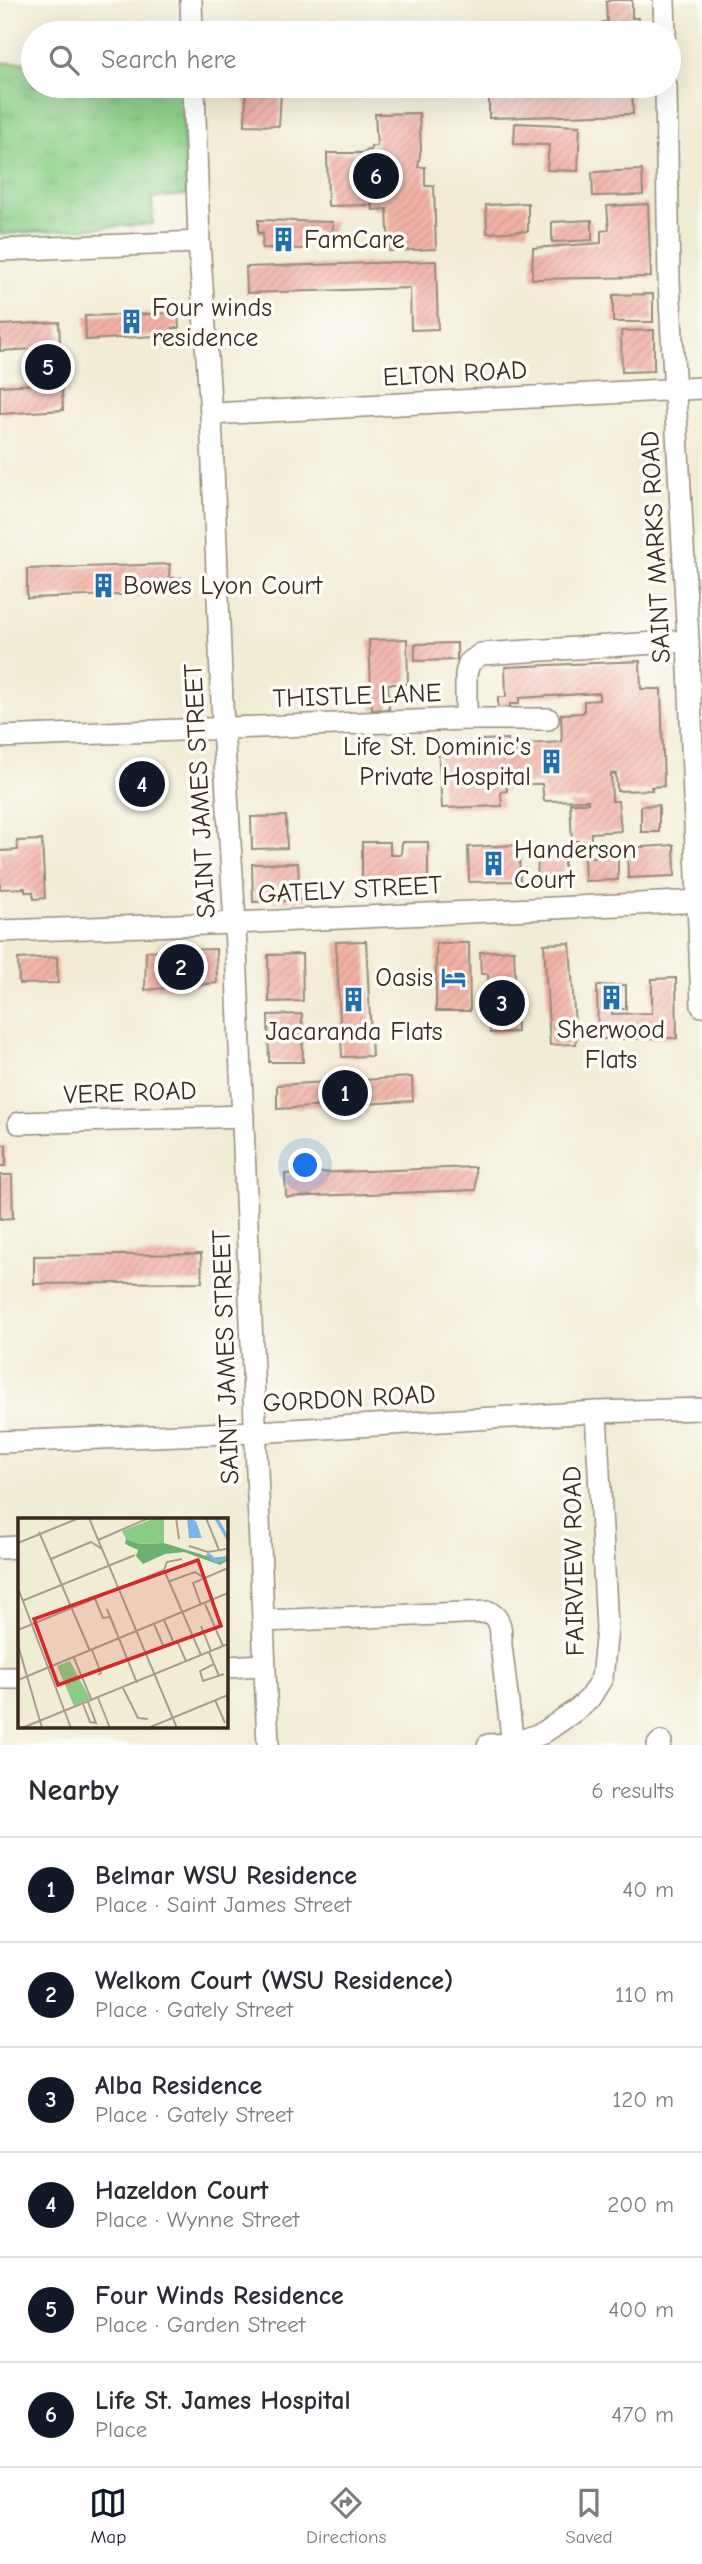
<!DOCTYPE html>
<html lang="en">
<head>
<meta charset="utf-8">
<style>
  body { margin:0; font-family:"Comic Neue",sans-serif; background:#f7f7f7; color:#2b2b33 }
  .you { position:absolute; left:306px; top:1166px; width:24px; height:24px; margin:-18px; border:5px solid #fff; border-radius:50%; background:#1a73e8; box-shadow:0 0 0 10px #1a73e833 }
  .badge { display:grid; place-items:center; width:46px; height:46px; border-radius:50%; background:#111827; color:#fff; font-size:23px; font-weight:700 }
  .pin { position:absolute; translate:-50% -50%; border:4px solid #fff; box-shadow:0 2px 7px #0006 }
  .list { margin:0; padding:0; list-style:none }
  h2 { display:flex; justify-content:space-between; align-items:center; height:91px; margin:0; padding:0 28px; font-size:30px }
  h2 small { font-size:23px; font-weight:400; color:#7c7c81 }
  .list li { display:grid; grid-template-columns:46px 1fr auto; gap:21px; align-items:center; box-sizing:border-box; height:105px; padding:0 28px; border-top:2px solid #e1e1e2 }
  .list b { display:block; font-size:26px; white-space:nowrap }
  .list p { margin:0; font-size:23px; white-space:nowrap; color:#7c7c81 }
  .list em { font-size:23px; font-style:normal; color:#7c7c81 }
  .icon { flex:none; width:38px; height:38px; fill:none; stroke:currentColor; stroke-width:2; stroke-linecap:round; stroke-linejoin:round }
  .map { position:relative; flex:none; width:702px; height:1745px; overflow:hidden }
  .search { position:absolute; background:#fff; box-shadow:0 7px 28px #0002; left:21px; right:21px; top:21px; height:77px; display:flex; align-items:center; gap:18px; box-sizing:border-box; padding:0 24px; border-radius:38px; color:#7c7c81; font-size:26px }
  .sheet { height:721px; background:#fff }
  nav { display:flex; justify-content:space-around; align-items:center; box-sizing:border-box; height:98px; border-top:2px solid #e1e1e2; background:#fff; font-size:19px; color:#7c7c81 }
  nav a { display:grid; justify-items:center; gap:4px }
  nav .on { color:#111827 }
  .map>svg:first-child { display:block }
</style>
</head>
<body>
<div class="map">
<svg width="702" height="1745" viewBox="0 0 702 1745">
  <defs>
    <pattern id="park-tufts" width="24" height="20" patternUnits="userSpaceOnUse" patternTransform="scale(1.75)"><rect width="24" height="20" fill="#89cc85"/><path d="M3 7l-1-3M5 7V3M7 7l1-3M15 17l-1-3M17 17v-4M19 17l1-3" fill="none" stroke="#77af72"/></pattern>
    <pattern id="building-hatch" width="6" height="6" patternUnits="userSpaceOnUse" patternTransform="scale(1.75)"><rect width="6" height="6" fill="#f2b1a6"/><path d="M-1 1l2-2M0 6l6-6M5 7l2-2" fill="none" stroke="#d0988e"/></pattern>
  </defs>
  <rect width="100%" height="100%" fill="#fdfcf7"/>
  <filter id="ink" filterUnits="userSpaceOnUse"><feTurbulence type="fractalNoise" baseFrequency=".0143" numOctaves="2"/><feDisplacementMap in="SourceGraphic" scale="14" xChannelSelector="R" yChannelSelector="G"/><feConvolveMatrix kernelMatrix="1 2 1 2 8 2 1 2 1" color-interpolation-filters="sRGB"/></filter>
  <filter id="wash" filterUnits="userSpaceOnUse"><feTurbulence type="fractalNoise" baseFrequency=".00686" numOctaves="4" result="noise"/><feDisplacementMap in="SourceGraphic" scale="28" xChannelSelector="R" yChannelSelector="G"/><feGaussianBlur stdDeviation="1.57" result="paint"/><feColorMatrix in="noise" values="0 0 0 0 0 0 0 0 0 0 0 0 0 0 0 0 0 1.4 0 .05"/><feComposite in="paint" operator="in"/></filter>
  <g filter="url(#wash)">
    <rect width="100%" height="100%" fill="#f1ecd4"/>
    <path fill="url(#park-tufts)" stroke="#627b52" stroke-width="2" d="M33 62V86H182L186 195 152 198 153 224 0 234V63Z"/>
    <g id="blocks">
      <g fill="url(#building-hatch)">
        <path d="M611 0H632V18H638V33H603V22H607L606 2Z"/>
        <path d="M489 86H512V91L632 88 633 114 489 118Z"/>
        <path d="M246 91 281 92 279 126 245 125Z"/>
        <path d="M419 113 421 149 418 167H425V186H434L436 249 389 251 387 209 373 210V205L328 206 327 153H364L368 150 371 152V146H377L375 114Z"/>
        <path d="M515 123 580 126 578 171 547 170 549 145 514 144Z"/>
        <path d="M642 170 643 195 593 196 592 172Z"/>
        <path d="M528 203V231L487 233 486 205Z"/>
        <path d="M648 204 651 277 532 279 533 248 601 243V231L609 230 607 206Z"/>
        <path d="M258 220 333 222 332 246 318 245V231H305V249L262 248 263 233H258Z"/>
        <path d="M592 220V240L552 242V222Z"/>
        <path d="M436 261 438 329 411 330 410 288 247 293 246 267Z"/>
        <path d="M653 294V322H613V295Z"/>
        <path d="M178 313 179 328H173V335L86 340 85 316Z"/>
        <path d="M59 322 63 410 0 414V386L36 384 34 349 0 351V325Z"/>
        <path d="M654 330V371L622 372 621 331Z"/>
        <path d="M170 564 169 578H180L179 593 27 598V569Z"/>
        <path d="M407 639 408 684H388L389 709 372 710 369 640Z"/>
        <path d="M457 643V660L415 661V644Z"/>
        <path d="M640 661 641 689H661L664 786 651 787 652 790 617 791 616 774H611L612 801H618L621 831 591 833V841H572L570 803H588V800L544 801 542 784H526L525 776 507 777V791L501 792 502 806 442 808 438 748 480 746V740L508 739V745L562 742 561 714 582 713 584 711V701L599 700V693L519 698V704H510V707L498 708V697H506L505 667Z"/>
        <path d="M131 768H151L152 799 134 801Z"/>
        <path d="M659 805V832H641V806Z"/>
        <path d="M286 816 287 848 252 849 251 817Z"/>
        <path d="M42 840 45 898 34 899 33 892H25V888L0 889V851L18 850 17 841Z"/>
        <path d="M362 842H390V855H401L402 842H428V883L362 884Z"/>
        <path d="M519 845 520 881 469 882 468 847Z"/>
        <path d="M674 845 675 876 628 878 627 848Z"/>
        <path d="M618 856V880L585 881 584 857Z"/>
        <path d="M538 857 564 858V881L537 880Z"/>
        <path d="M298 863 299 885H314L315 900 253 902 252 864Z"/>
        <path d="M366 941 372 1056 342 1057 336 942Z"/>
        <path d="M436 943H469L470 1011H436Z"/>
        <path d="M570 943 576 1044 550 1045 544 944Z"/>
        <path d="M216 949 217 983 145 990 146 951Z"/>
        <path d="M514 950 517 1032 490 1033 488 974H481L480 952Z"/>
        <path d="M302 954 303 1001 269 1002 268 955Z"/>
        <path d="M57 957 58 983 19 984 18 959Z"/>
        <path d="M676 978 677 1038 598 1039 597 986 626 985V1009H612V1014L652 1013V979Z"/>
        <path d="M302 1014 303 1062H269L268 1015Z"/>
        <path d="M412 1077 413 1101 277 1109V1085Z"/>
        <rect x="0" y="1145" width="6" height="21"/>
        <path d="M475 1167 476 1190 286 1197 285 1174Z"/>
        <path d="M0 1175H12L13 1218 0 1219Z"/>
        <path d="M201 1254 202 1282 34 1284V1256Z"/>
      </g>
    </g>
  </g>
  <g filter="url(#ink)">
    <use href="#blocks" fill-opacity="0" stroke="#968b79" stroke-width="2"/>
    <g fill="none" stroke-linecap="round" stroke-linejoin="round">
      <defs>
        <g id="minor">
          <path d="M191 0 192 33"/>
          <path d="M664 0 665 33"/>
          <path d="M194 86 199 242 211 414 223 729 235 923 268 1745"/>
          <path d="M666 86 669 280 688 641 702 1006"/>
          <path d="M0 250 199 242"/>
          <path d="M211 414 702 388"/>
          <path d="M466 719V674L469 663 481 654 688 641"/>
          <path d="M0 737 466 719H548"/>
          <path d="M0 931 235 923 702 901"/>
          <path d="M19 1123 243 1116"/>
          <path d="M0 1442 256 1432 596 1412 702 1409"/>
          <path d="M0 1548 19 1547"/>
          <path d="M264 1621 489 1612C502 1619 501 1632 501 1645L513 1745"/>
          <path d="M226 1667 264 1665"/>
          <path d="M0 1678H19"/>
          <path d="M488 1745 512 1744 543 1733 579 1708 589 1699 602 1678 607 1629 596 1412"/>
          <path d="M658 1745 661 1742"/>
        </g>
      </defs>
      <use href="#minor" stroke="#968b79" stroke-width="24"/>
      <use href="#minor" stroke="#fff" stroke-width="21"/>
    </g>
  </g>
  <defs>
    <symbol id="building-bare" viewBox="-9 -9 18 18"><path d="M-4-6H4V6H1V3H-1V6H-4ZM-2.5-4.3h1.7v1.8h-1.7ZM.8-4.3h1.7v1.8H.8ZM-2.5-1h1.7V.8h-1.7ZM.8-1h1.7V.8H.8Z" fill="#1f6fb2" stroke="#fdfcf7" stroke-width="2.5" paint-order="stroke"/></symbol>
    <symbol id="hotel-bare" viewBox="-9 -9 18 18"><path d="M-6-4.5h1.5V1H6V5H4.5V3h-9V5H-6ZM-4 0a1.8 1.8 0 1 1 3.6 0ZM.5 0V-2.5h3Q6-2.5 6 0Z" fill="#1f6fb2" stroke="#fdfcf7" stroke-width="2.5" paint-order="stroke"/></symbol>
  </defs>
  <g fill-rule="evenodd">
    <use href="#building-bare" x="266" y="222" width="35" height="35"/>
    <use href="#building-bare" x="114" y="304" width="35" height="35"/>
    <use href="#building-bare" x="86" y="568" width="35" height="35"/>
    <use href="#building-bare" x="534" y="744" width="35" height="35"/>
    <use href="#building-bare" x="476" y="846" width="35" height="35"/>
    <use href="#hotel-bare" x="436" y="960" width="35" height="35"/>
    <use href="#building-bare" x="594" y="980" width="35" height="35"/>
    <use href="#building-bare" x="336" y="982" width="35" height="35"/>
  </g>
  <g text-anchor="middle" stroke-width="7" stroke-linejoin="round" paint-order="stroke">
    <g font-size="26" fill="#3b2a1e" stroke="#fdfcf7" text-anchor="start">
      <text x="304" y="248">FamCare</text>
      <text x="152" y="316">Four winds<tspan x="152" dy="30">residence</tspan></text>
      <text x="123" y="594">Bowes Lyon Court</text>
      <text x="531" y="755" text-anchor="end">Life St. Dominic's<tspan x="531" dy="30">Private Hospital</tspan></text>
      <text x="514" y="858">Handerson<tspan x="514" dy="30">Court</tspan></text>
      <text x="433" y="986" text-anchor="end">Oasis</text>
      <text x="611" y="1038" text-anchor="middle">Sherwood<tspan x="611" dy="30">Flats</tspan></text>
      <text x="354" y="1040" text-anchor="middle">Jacaranda Flats</text>
    </g>
    <g font-size="26" fill="#3b2a1e" stroke="#fdfcf7">
      <text transform="translate(455 373) rotate(-3)" y="9">ELTON ROAD</text>
      <text transform="translate(655 547) rotate(-93)" y="9">SAINT MARKS ROAD</text>
      <text transform="translate(357 695) rotate(-2)" y="9">THISTLE LANE</text>
      <text transform="translate(199 791) rotate(-93)" y="9">SAINT JAMES STREET</text>
      <text transform="translate(350 889) rotate(-3)" y="9">GATELY STREET</text>
      <text transform="translate(130 1092) rotate(-2)" y="9">VERE ROAD</text>
      <text transform="translate(225 1357) rotate(-92)" y="9">SAINT JAMES STREET</text>
      <text transform="translate(349 1398) rotate(-3)" y="9">GORDON ROAD</text>
      <text transform="translate(573 1561) rotate(-91)" y="9">FAIRVIEW ROAD</text>
    </g>
  </g>
  <g transform="translate(18 1518)">
    <rect width="210" height="210" fill="#f1ecd4"/>
    <path d="M108 21 122 26 146 25 195 40 210 38V42L202 47 166 34 147 36 125 46 118 38 120 32 107 26Z" fill="#6eb072"/>
    <path d="M52 143 72 181 56 188 39 148Z" fill="#89cc85"/>
    <path d="M137 0H146V25L122 26 108 21 104 13Z" fill="#89cc85"/>
    <path d="M169 0 178 3 184 20H171Z" fill="#7ab5eb"/>
    <path fill="none" stroke="#7ab5eb" stroke-width="3.5" d="M198 0 210 21M189 36 198 43 210 40"/>
    <path fill="none" stroke="#a89e8b" stroke-width="2" d="M71 0 159 210M158 0 161 21M188 0 201 32M21 14 72 133M80 22 131 0M0 25 61 0M171 28 190 34 208 31M33 41 73 24 84 31M146 52 183 137M146 52 149 44 164 41M186 60 195 82M152 63 177 54 186 60M0 70 53 210M77 81 85 100 92 99M4 83 117 37M187 86 205 128M183 87 175 65 210 50M89 91 119 165M146 102 155 123M136 106 145 127M183 108 193 133M0 112 146 52M159 123 168 143M0 127 24 210M74 132 83 155 80 157M191 134 201 158M56 140 74 183M196 146 182 153 185 163 206 156M0 162 210 75M105 170 120 200 130 201M80 180 92 210M197 182 207 205M65 186 72 204 78 205 70 184M4 210 210 126M130 210 210 177"/>
    <path fill="#d62828" fill-opacity="0.15" stroke="#d62828" stroke-width="3.5" d="M180 42 203 108 40 167 16 101Z"/>
    <rect width="210" height="210" fill="none" stroke="#3b2a1e" stroke-width="3.5"/>
  </g>
</svg>
<div class="you"></div>
<div class="pin badge" style="left:345px;top:1093px">1</div>
<div class="pin badge" style="left:181px;top:967px">2</div>
<div class="pin badge" style="left:502px;top:1003px">3</div>
<div class="pin badge" style="left:142px;top:784px">4</div>
<div class="pin badge" style="left:48px;top:367px">5</div>
<div class="pin badge" style="left:376px;top:176px">6</div>
<div class="search"><svg class="icon" aria-label="search" viewBox="0 0 24 24"><circle cx="10" cy="10" r="6"/><path d="M15 15l6 6"/></svg>Search here</div>
</div>
<section class="sheet">
<h2>Nearby<small>6 results</small></h2>
<ul class="list">
<li><span class="badge">1</span><div><b>Belmar WSU Residence</b><p>Place · Saint James Street</p></div><em>40 m</em></li>
<li><span class="badge">2</span><div><b>Welkom Court (WSU Residence)</b><p>Place · Gately Street</p></div><em>110 m</em></li>
<li><span class="badge">3</span><div><b>Alba Residence</b><p>Place · Gately Street</p></div><em>120 m</em></li>
<li><span class="badge">4</span><div><b>Hazeldon Court</b><p>Place · Wynne Street</p></div><em>200 m</em></li>
<li><span class="badge">5</span><div><b>Four Winds Residence</b><p>Place · Garden Street</p></div><em>400 m</em></li>
<li><span class="badge">6</span><div><b>Life St. James Hospital</b><p>Place</p></div><em>470 m</em></li>
</ul>
</section>
<nav>
<a class="on"><svg class="icon" aria-label="map" viewBox="0 0 24 24"><path d="M3 6l6-2 6 2 6-2v14l-6 2-6-2-6 2zM9 4v14M15 6v14"/></svg>Map</a>
<a><svg class="icon" aria-label="directions" viewBox="0 0 24 24"><path d="M12 3l9 9-9 9-9-9zM9 14v-3h6M13 9l2 2-2 2"/></svg>Directions</a>
<a><svg class="icon" aria-label="saved" viewBox="0 0 24 24"><path d="M7 4h10v16l-5-4-5 4z"/></svg>Saved</a>
</nav>
</body>
</html>
